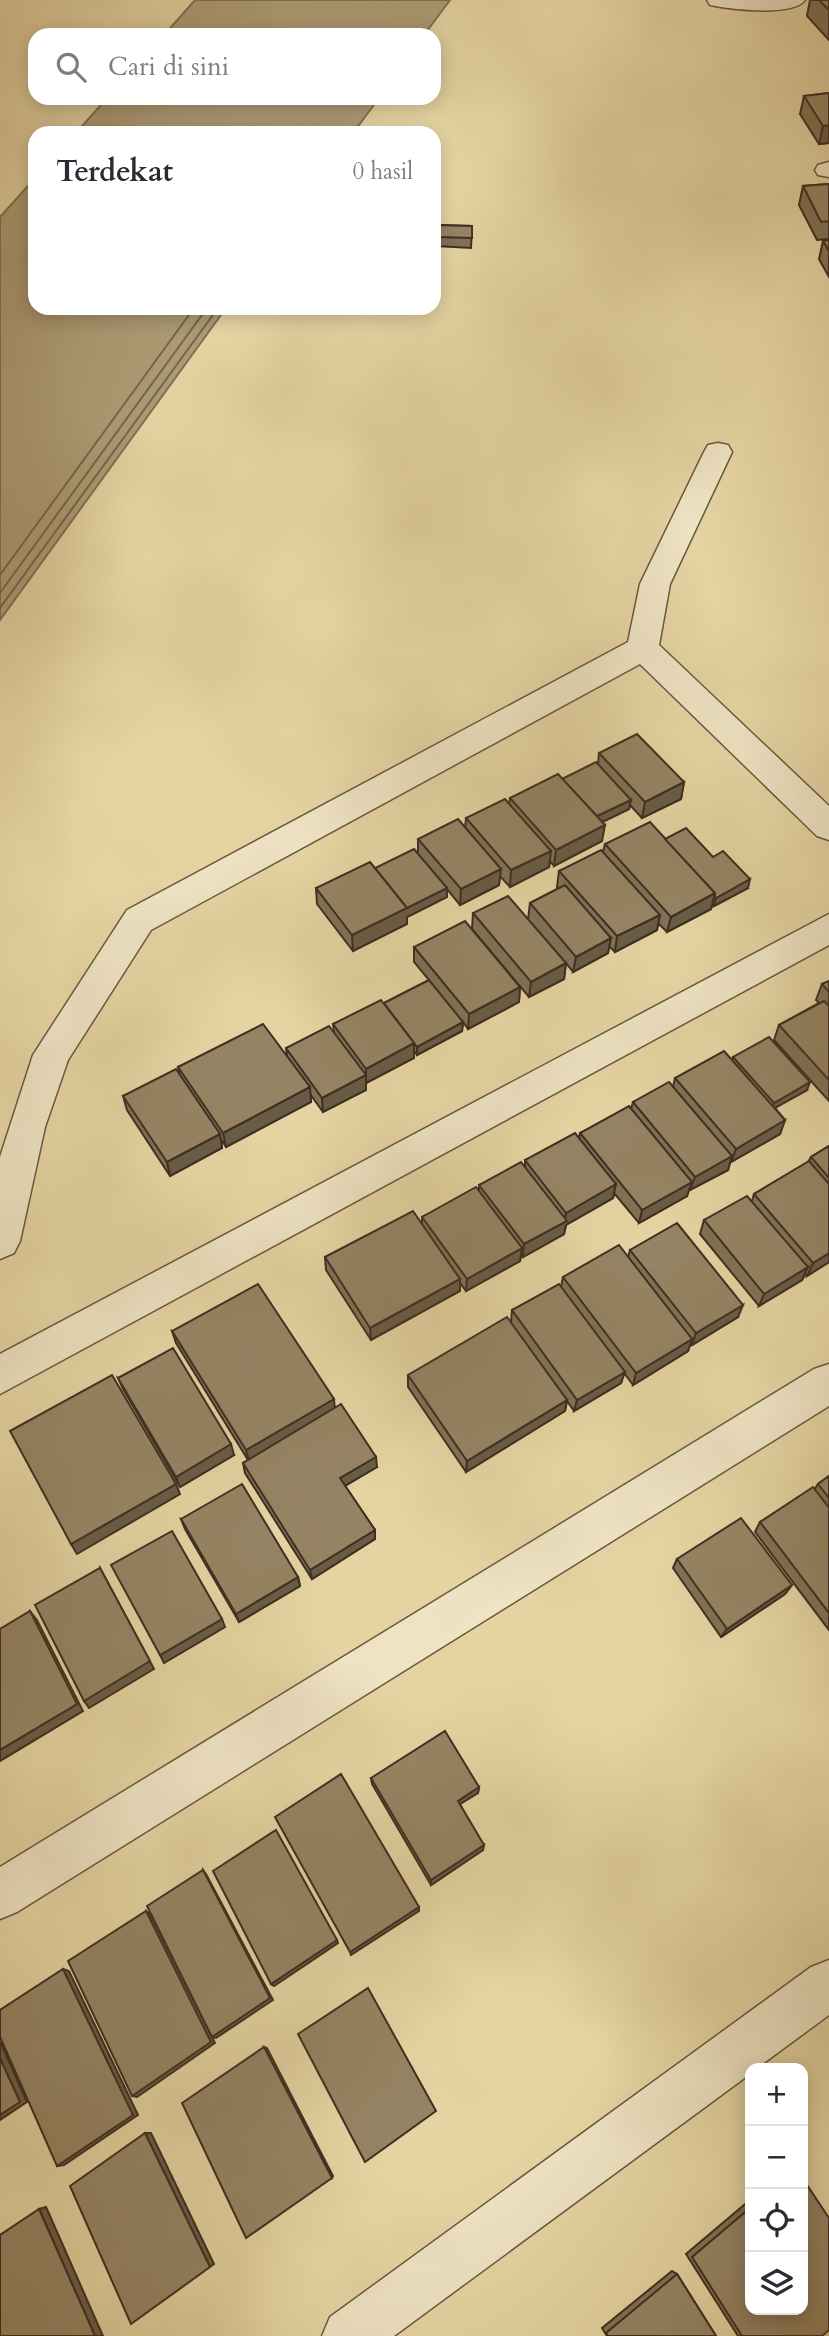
<!DOCTYPE html>
<html lang="id">
<head>
<meta charset="utf-8">
<style>
  body { margin:0; font-family:Cardo,serif; background:#f7f7f7; color:#2b2b33 }
  .controls { position:absolute; right:21px; bottom:21px; display:grid; overflow:hidden; border-radius:14px; box-shadow:0 4px 18px #0003 }
  .controls button { width:63px; height:63px; display:grid; place-items:center; padding:0; border:0; border-bottom:2px solid #e1e1e2; background:#fff; color:#2b2b33; font:35px sans-serif }
  .list { margin:0; padding:0; list-style:none }
  h2 { display:flex; justify-content:space-between; align-items:center; height:91px; margin:0; padding:0 28px; font-size:30px }
  h2 small { font-size:23px; font-weight:400; color:#7c7c81 }
  .icon { flex:none; width:38px; height:38px; fill:none; stroke:currentColor; stroke-width:2; stroke-linecap:round; stroke-linejoin:round }
  .map { position:relative; flex:none; width:829px; height:2336px; overflow:hidden }
  .search { position:absolute; background:#fff; box-shadow:0 4px 18px #0003; left:28px; top:28px; width:413px; height:77px; display:flex; align-items:center; gap:18px; box-sizing:border-box; padding:0 24px; border-radius:21px; color:#7c7c81; font-size:26px }
  .panel { position:absolute; background:#fff; box-shadow:0 4px 18px #0003; left:28px; top:126px; width:413px; height:189px; border-radius:21px }
  .map>svg:first-child { display:block }
</style>
</head>
<body>
<div class="map">
<svg width="829" height="2336" viewBox="0 0 829 2336">
  <rect width="100%" height="100%" fill="#e5d4a2"/>
  <filter id="stains"><feTurbulence type="fractalNoise" baseFrequency=".00286" numOctaves="4"/><feColorMatrix values="0 0 0 0 .2 0 0 0 0 .09 0 0 0 0 .02 0 0 0 .5 -.17"/></filter>
  <radialGradient id="worn" r=".72"><stop offset=".6" stop-color="#630" stop-opacity="0"/><stop offset="1" stop-color="#630" stop-opacity=".3"/></radialGradient>
  <g fill="#ad9c76" stroke="#817054" stroke-width="2">
    <path d="M195 0H450L424 35H164Z"/>
    <path d="M107 98H379L353 133H76Z"/>
    <path d="M35 178V308H226L0 620V217Z"/>
  </g>
  <g fill="none" stroke-linecap="round" stroke-linejoin="round">
    <g stroke="#76654c" stroke-width="2">
      <path d="M0 575 194 308"/>
      <path d="M0 593 207 308"/>
      <path d="M0 608 218 308"/>
    </g>
    <defs>
      <g id="street">
        <path d="M707 0H805C793 17 729 9 710 5Z"/>
        <path d="M829 162V177L818 175 815 170 818 165Z"/>
        <path d="M718 443 728 445 732 452 670 584 659 645 829 806V840L817 836 640 664 151 930 68 1060 45 1127 20 1241 14 1253 0 1259V1157L33 1055 127 910 628 642 640 584 704 452 708 445Z"/>
        <path d="M829 914V945L0 1394V1354Z"/>
        <path d="M829 1364V1406L17 1912 0 1919V1867L814 1369Z"/>
        <path d="M829 1960V2015L757 2068H750V2074L394 2336H322L330 2317 811 1967Z"/>
      </g>
    </defs>
    <use href="#street" stroke="#685841" stroke-width="3"/>
    <use href="#street" fill="#eee3c3" fill-rule="evenodd"/>
  </g>
  <g fill="#807256" stroke="#3f2e21" stroke-width="2">
    <path d="M810 0H829V40L807 16Z"/>
    <path d="M829 93V143L819 144 800 114 804 96Z"/>
    <path d="M829 184V239L817 240 799 205 803 186Z"/>
    <path d="M436 225 472 226 471 248 436 246Z"/>
    <path d="M829 240V277L819 259 823 241Z"/>
    <path d="M599 753 684 782 681 799 642 818 630 805 629 809 602 822V841L554 866 550 861 549 867 510 887 500 876 499 885 460 905 447 889V897L407 917V924L353 951 317 904 316 888 418 854V839L465 828 466 818 509 804 510 798 562 779 598 764Z"/>
    <path d="M665 839 713 857 748 888 714 906 712 904 711 909 667 932 658 923 657 930 615 952 609 946 608 953 573 972 566 963 564 979 529 997 472 929 473 913 528 919 530 903 559 888 557 887 559 871 603 852 605 844Z"/>
    <path d="M414 947 520 987 519 1002 468 1029 463 1022 462 1031 417 1055 414 1051V1058L366 1083V1090L323 1112 310 1094 311 1102 226 1147 221 1139 222 1148 170 1176 127 1110 123 1096 180 1076 178 1067 287 1056 286 1048 334 1032 333 1024 384 1003 429 980 414 962Z"/>
    <path d="M829 981V1101L774 1040 779 1025 819 1003 816 1000 822 984Z"/>
    <path d="M733 1057 807 1090 775 1108 785 1120 780 1134 731 1162H730L728 1170 690 1190 689 1189 687 1196 639 1223 614 1193 613 1198 566 1225 564 1234 523 1257 521 1255 520 1261 466 1291 460 1283V1291L371 1340 326 1270 325 1257 422 1224V1217L479 1191V1185L525 1167V1160L579 1138 580 1133 631 1109 633 1102 673 1087 675 1078 732 1060Z"/>
    <path d="M829 1146V1262L807 1276 805 1274 802 1280 759 1306 700 1234 704 1220 752 1201 754 1194 808 1162 811 1157Z"/>
    <path d="M630 1250 738 1317 692 1345 690 1344 688 1351 633 1385 624 1373 621 1383 574 1411 567 1401 565 1411 466 1472 408 1387V1375L511 1322 512 1310 561 1287 563 1277 628 1257Z"/>
    <path d="M172 1331 335 1407 377 1467 345 1486 375 1530V1539L312 1579 245 1473 243 1463 248 1460 176 1343Z"/>
    <path d="M118 1378 234 1455 180 1487 123 1389Z"/>
    <path d="M829 1476V1630L755 1532 760 1522 814 1490 818 1484Z"/>
    <path d="M181 1519 298 1577 300 1586 239 1622 185 1529Z"/>
    <path d="M677 1559 792 1585 785 1594 721 1637 673 1568Z"/>
    <path d="M371 1778 479 1787 478 1793 460 1804 483 1850 431 1885 372 1784Z"/>
    <path d="M750 2200V2310L822 2336H738L686 2254Z"/>
    <path d="M672 2271 677 2274 716 2336H607L602 2328Z"/>
  </g>
  <g fill="#685c46" stroke="#3f2e21" stroke-width="2">
    <path d="M829 125V143L819 144 823 126Z"/>
    <path d="M684 782 681 799 642 818 645 802Z"/>
    <path d="M631 800 629 809 592 827 593 818Z"/>
    <path d="M605 825 602 841 554 866 556 850Z"/>
    <path d="M551 851 549 867 510 887 511 870Z"/>
    <path d="M501 869 499 885 460 905 461 889Z"/>
    <path d="M750 879 748 888 714 906 716 898Z"/>
    <path d="M447 888V897L407 917V924L353 951 352 935Z"/>
    <path d="M715 893 711 909 667 932 671 917Z"/>
    <path d="M660 915 657 930 615 952 617 936Z"/>
    <path d="M611 938 608 953 573 972 576 957Z"/>
    <path d="M566 963 564 979 529 997 531 982Z"/>
    <path d="M520 987 519 1002 468 1029 469 1014Z"/>
    <path d="M463 1022 462 1031 417 1055V1047Z"/>
    <path d="M414 1043V1058L366 1083V1069Z"/>
    <path d="M366 1075V1090L323 1112 322 1098Z"/>
    <path d="M810 1082 807 1090 771 1110 774 1103Z"/>
    <path d="M310 1087 311 1102 226 1147 223 1133Z"/>
    <path d="M785 1120 780 1134 731 1162 736 1149Z"/>
    <path d="M220 1134 222 1148 170 1176 167 1162Z"/>
    <path d="M732 1156 728 1170 690 1190 695 1177Z"/>
    <path d="M692 1182 687 1196 639 1223 642 1210Z"/>
    <path d="M616 1184 613 1198 566 1225 564 1234 523 1257 524 1244 564 1222 566 1213Z"/>
    <path d="M522 1248 520 1261 466 1291 467 1279Z"/>
    <path d="M829 1253V1262L807 1276 813 1263Z"/>
    <path d="M808 1267 802 1280 759 1306 764 1294Z"/>
    <path d="M460 1279V1291L371 1340 370 1328Z"/>
    <path d="M743 1305 738 1317 692 1345 696 1333Z"/>
    <path d="M692 1339 688 1351 633 1385 636 1373Z"/>
    <path d="M625 1372 621 1383 574 1411 577 1400Z"/>
    <path d="M334 1399 335 1410 249 1461 246 1450Z"/>
    <path d="M567 1400 565 1411 466 1472 467 1461Z"/>
    <path d="M231 1444 234 1455 180 1487 176 1477Z"/>
    <path d="M376 1457 377 1467 341 1488 340 1478Z"/>
    <path d="M176 1484 180 1494 77 1554 71 1544Z"/>
    <path d="M375 1530V1539L312 1579 310 1570Z"/>
    <path d="M100 1568 154 1669 89 1708 84 1701Z"/>
    <path d="M298 1577 300 1586 239 1622 236 1614Z"/>
    <path d="M792 1585 785 1594 721 1637 727 1629Z"/>
    <path d="M30 1611 37 1620 83 1711 0 1761V1750Z"/>
    <path d="M222 1619 225 1627 164 1663 160 1655Z"/>
    <path d="M479 1787 478 1793 457 1806 458 1801Z"/>
    <path d="M484 1845 483 1850 431 1885V1880Z"/>
    <path d="M203 1870 206 1874 273 2000 216 2038 212 2037Z"/>
    <path d="M419 1907V1911L351 1955 350 1952Z"/>
    <path d="M146 1911 150 1914 215 2043 137 2097 132 2096Z"/>
    <path d="M337 1940 338 1943 274 1986 271 1984Z"/>
    <path d="M63 1969 69 1971 138 2115 64 2165 57 2166Z"/>
    <path d="M0 2041 27 2102 0 2120Z"/>
    <path d="M264 2047 267 2048 333 2176 332 2178Z"/>
    <path d="M145 2133H151L214 2264 210 2267Z"/>
    <path d="M46 2207 103 2336H95L39 2209Z"/>
  </g>
  <g fill="#958464" stroke="#3f2e21" stroke-width="2">
    <path d="M819 0H829V10Z"/>
    <path d="M829 93V125L823 126 804 96Z"/>
    <path d="M829 184V221L821 222 803 186Z"/>
    <path d="M436 225 472 226V238L436 237Z"/>
    <path d="M829 240V251L823 241Z"/>
    <path d="M637 734 684 782 645 802 599 753Z"/>
    <path d="M596 762 631 800 597 816 562 779Z"/>
    <path d="M558 774 605 825 556 850 510 798Z"/>
    <path d="M505 799 551 851 511 870 466 818Z"/>
    <path d="M458 819 501 869 461 889 418 839Z"/>
    <path d="M650 822 715 893 671 917 605 844Z"/>
    <path d="M686 828 713 857 723 851 750 879 716 898 715 896V893L665 839Z"/>
    <path d="M414 849 447 888 407 908 375 868Z"/>
    <path d="M601 850 660 915 617 936 559 871Z"/>
    <path d="M370 862 407 908 352 935 316 888Z"/>
    <path d="M565 885 611 938 576 957 530 903Z"/>
    <path d="M508 896 566 963 531 982 473 913Z"/>
    <path d="M465 921 520 987 469 1014 414 947Z"/>
    <path d="M429 980 463 1022 417 1047 384 1003Z"/>
    <path d="M829 981V992L822 984Z"/>
    <path d="M381 1000 414 1043 366 1069 333 1024Z"/>
    <path d="M824 1001 829 1006V1080L779 1025Z"/>
    <path d="M263 1024 310 1087 223 1133 178 1067Z"/>
    <path d="M329 1026 366 1075 322 1098 286 1048Z"/>
    <path d="M769 1037 810 1082 774 1103 733 1057Z"/>
    <path d="M724 1051 785 1120 736 1149 675 1078Z"/>
    <path d="M176 1069 220 1134 167 1162 123 1096Z"/>
    <path d="M669 1082 732 1156 695 1177 633 1102Z"/>
    <path d="M629 1106 692 1182 642 1210 580 1133Z"/>
    <path d="M575 1133 616 1184 566 1213 525 1160Z"/>
    <path d="M829 1146V1178L811 1157Z"/>
    <path d="M809 1161 829 1184V1253L813 1263 754 1194Z"/>
    <path d="M521 1162 567 1221 524 1244 479 1185Z"/>
    <path d="M476 1187 522 1248 467 1279 422 1217Z"/>
    <path d="M747 1196 808 1267 764 1294 704 1220Z"/>
    <path d="M413 1211 460 1279 370 1328 325 1257Z"/>
    <path d="M677 1223 743 1305 696 1333 630 1250Z"/>
    <path d="M619 1245 692 1339 636 1373 563 1277Z"/>
    <path d="M258 1284 334 1399 246 1450 172 1331Z"/>
    <path d="M559 1284 625 1372 577 1400 512 1310Z"/>
    <path d="M507 1317 567 1400 467 1461 408 1375Z"/>
    <path d="M173 1348 231 1444 176 1477 118 1378Z"/>
    <path d="M112 1375 176 1484 71 1544 10 1431Z"/>
    <path d="M341 1404 376 1457 340 1478 375 1530 310 1570 243 1463Z"/>
    <path d="M829 1476V1498L818 1484Z"/>
    <path d="M242 1484 298 1577 236 1614 181 1519Z"/>
    <path d="M813 1487 829 1508V1613L760 1522Z"/>
    <path d="M741 1518 792 1585 727 1629 677 1559Z"/>
    <path d="M172 1531 222 1619 160 1655 111 1565Z"/>
    <path d="M100 1568 150 1661 84 1701 35 1605Z"/>
    <path d="M30 1611 77 1704 0 1750V1629Z"/>
    <path d="M445 1731 479 1787 458 1801 484 1845 431 1880 371 1778Z"/>
    <path d="M341 1774 419 1907 350 1952 275 1817Z"/>
    <path d="M276 1830 337 1940 271 1984 213 1871Z"/>
    <path d="M203 1870 270 1998 212 2037 147 1906Z"/>
    <path d="M146 1911 211 2042 132 2096 68 1961Z"/>
    <path d="M63 1969 133 2115 57 2166 0 2037V2010Z"/>
    <path d="M368 1988 436 2111 365 2162 298 2034Z"/>
    <path d="M264 2047 332 2178 246 2238 182 2103Z"/>
    <path d="M0 2058 20 2102 0 2115Z"/>
    <path d="M145 2133 210 2267 131 2324 70 2186Z"/>
    <path d="M803 2179 829 2218V2330L822 2336H742L692 2257 750 2208V2310H803Z"/>
    <path d="M39 2209 95 2336H0V2235Z"/>
    <path d="M677 2274 716 2336H608L606 2333Z"/>
  </g>
  <rect width="100%" height="100%" filter="url(#stains)"/>
  <rect width="100%" height="100%" fill="url(#worn)"/>
</svg>
<div class="controls">
<button>+</button>
<button>−</button>
<button><svg class="icon" aria-label="locate" viewBox="0 0 24 24"><circle cx="12" cy="12" r="6"/><path d="M12 2v4M12 18v4M2 12h4M18 12h4"/></svg></button>
<button><svg class="icon" aria-label="layers" viewBox="0 0 24 24"><path d="M12 4l9 5-9 5-9-5zM3 14l9 5 9-5"/></svg></button>
</div>
<div class="search"><svg class="icon" aria-label="search" viewBox="0 0 24 24"><circle cx="10" cy="10" r="6"/><path d="M15 15l6 6"/></svg>Cari di sini</div>
<section class="panel">
<h2>Terdekat<small>0 hasil</small></h2>
<ul class="list">
</ul>
</section>
</div>
</body>
</html>
